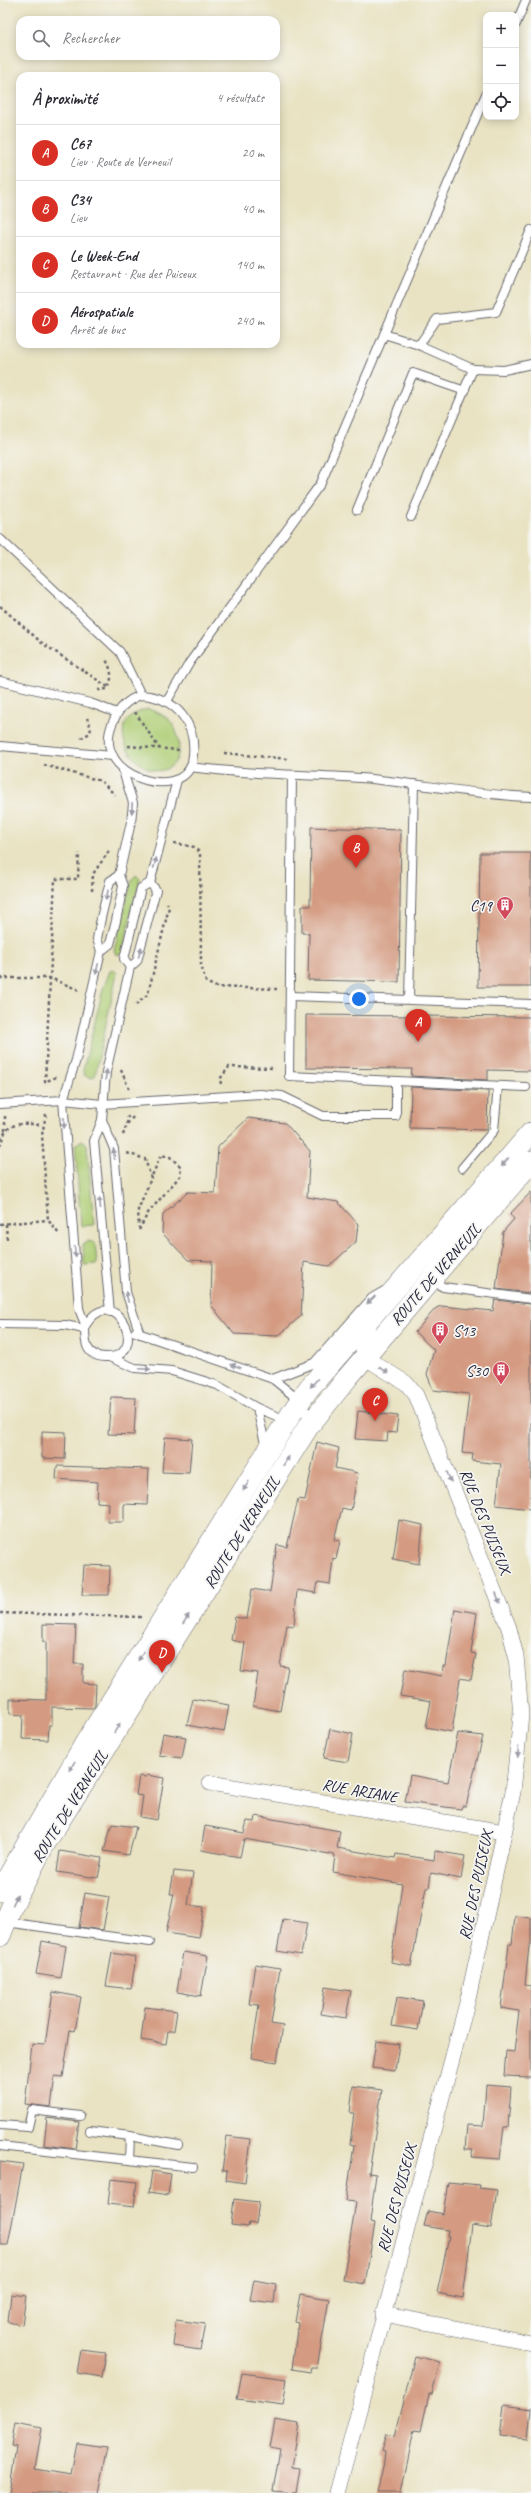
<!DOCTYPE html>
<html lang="fr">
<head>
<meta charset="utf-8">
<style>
  body { margin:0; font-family:Caveat,sans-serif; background:#f2f2f3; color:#2b2b33 }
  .controls { position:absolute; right:12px; top:12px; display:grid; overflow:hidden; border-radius:8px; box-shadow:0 2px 10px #0003 }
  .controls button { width:36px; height:36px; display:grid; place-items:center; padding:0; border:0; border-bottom:1px solid #e1e1e2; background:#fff; color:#2b2b33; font:20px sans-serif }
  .you { position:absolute; left:359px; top:999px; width:14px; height:14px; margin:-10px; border:3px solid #fff; border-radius:50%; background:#1a73e8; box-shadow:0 0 0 6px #1a73e833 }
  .badge { display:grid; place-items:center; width:26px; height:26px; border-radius:50%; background:#d93025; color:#fff; font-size:13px; font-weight:700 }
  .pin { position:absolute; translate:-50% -33px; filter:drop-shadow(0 1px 2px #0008) }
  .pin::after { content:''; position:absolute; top:21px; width:14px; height:12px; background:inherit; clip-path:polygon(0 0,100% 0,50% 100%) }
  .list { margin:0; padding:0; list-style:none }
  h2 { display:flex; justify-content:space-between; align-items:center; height:52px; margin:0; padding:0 16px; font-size:17px }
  h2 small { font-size:13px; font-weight:400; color:#7c7c81 }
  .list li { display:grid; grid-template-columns:26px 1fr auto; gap:12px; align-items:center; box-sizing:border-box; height:56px; padding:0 16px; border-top:1px solid #e1e1e2 }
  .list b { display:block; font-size:15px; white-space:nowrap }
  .list p { margin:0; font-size:13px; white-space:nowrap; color:#7c7c81 }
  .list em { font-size:13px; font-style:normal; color:#7c7c81 }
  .icon { flex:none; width:22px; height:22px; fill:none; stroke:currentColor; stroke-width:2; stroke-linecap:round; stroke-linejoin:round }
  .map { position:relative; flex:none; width:531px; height:2493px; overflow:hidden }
  .search { position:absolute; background:#fff; box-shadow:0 2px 10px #0003; left:16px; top:16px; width:264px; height:44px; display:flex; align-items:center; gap:10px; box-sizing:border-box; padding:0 14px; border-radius:12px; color:#7c7c81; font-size:15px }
  .panel { position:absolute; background:#fff; box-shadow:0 2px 10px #0003; left:16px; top:72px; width:264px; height:276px; border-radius:12px }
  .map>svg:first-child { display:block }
</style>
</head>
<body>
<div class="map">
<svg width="531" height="2493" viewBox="0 0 531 2493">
  <rect width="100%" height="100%" fill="#f6f6f2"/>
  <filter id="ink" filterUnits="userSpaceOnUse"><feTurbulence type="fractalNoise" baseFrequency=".025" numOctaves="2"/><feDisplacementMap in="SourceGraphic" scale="8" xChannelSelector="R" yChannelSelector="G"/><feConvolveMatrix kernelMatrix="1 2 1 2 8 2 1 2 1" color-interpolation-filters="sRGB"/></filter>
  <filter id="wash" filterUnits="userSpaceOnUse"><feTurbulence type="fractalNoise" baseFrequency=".012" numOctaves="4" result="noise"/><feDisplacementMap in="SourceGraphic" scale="16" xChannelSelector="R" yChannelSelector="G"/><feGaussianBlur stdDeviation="0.9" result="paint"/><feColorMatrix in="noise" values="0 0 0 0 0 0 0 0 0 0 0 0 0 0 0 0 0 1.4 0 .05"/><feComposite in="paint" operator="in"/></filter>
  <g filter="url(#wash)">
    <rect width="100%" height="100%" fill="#e9e3c3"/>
    <g fill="#afce76" stroke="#687858">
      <path d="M148 709C157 712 165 715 172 723 180 734 183 759 170 767 141 787 94 720 148 709Z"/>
      <path d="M136 875 140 879 122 953 116 955 114 950 132 879Z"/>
      <path d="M114 970 117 973 95 1076 91 1078 85 1076 83 1070 103 989 110 971Z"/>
      <path d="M82 1140 87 1144 94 1225 81 1226 75 1145Z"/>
      <path d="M89 1241 95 1243 97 1264 84 1265 83 1244Z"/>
    </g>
    <g id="blocks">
      <g fill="#d49b82">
        <path d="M311 827 401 830 399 982 308 980 309 933H302V906H310Z"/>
        <path d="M480 853H531V987H478Z"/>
        <path d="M306 1015 531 1017V1071L488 1070V1080L411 1076 412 1069 306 1068Z"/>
        <path d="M411 1087 488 1091 487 1130 410 1128Z"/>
        <path d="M248 1118 285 1123 310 1151 307 1197 338 1202 358 1224 356 1242 329 1266 304 1262 301 1316 278 1336 234 1334 211 1305 212 1261 188 1260 162 1233 163 1214 188 1192 215 1193 218 1147Z"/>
        <path d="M531 1192V1293L496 1289 503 1232 514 1219 510 1214Z"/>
        <path d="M495 1300 531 1304V1509L496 1505 501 1464 472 1461 473 1454 462 1453 469 1394 433 1390 427 1374 434 1350 415 1332 436 1308 441 1306 493 1311Z"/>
        <path d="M111 1397 136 1398 134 1435 108 1434Z"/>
        <path d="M358 1411 398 1416 396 1433 388 1432 387 1441 355 1439Z"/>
        <path d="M42 1431 66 1432 65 1459 42 1458Z"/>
        <path d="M165 1437 192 1439 189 1473 162 1472Z"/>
        <path d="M317 1442 339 1448 335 1468 358 1473 351 1510 342 1508 334 1540 340 1541 336 1559 333 1558 330 1584 318 1582 316 1593 297 1590 294 1626 287 1625 280 1666 288 1667 280 1711 253 1706 258 1673 241 1671 245 1643 231 1640 235 1617 247 1619 252 1589 270 1592 277 1545 287 1547 298 1499 305 1500Z"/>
        <path d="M57 1466 149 1469 147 1505 124 1504V1522H108L109 1503 97 1502 98 1482 56 1479Z"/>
        <path d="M399 1520 423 1525 419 1564 393 1559Z"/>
        <path d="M84 1565 110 1566 109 1595H82Z"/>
        <path d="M455 1609 477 1613 471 1653 476 1654 471 1680 460 1678 452 1732 426 1727 431 1701 400 1696 405 1669 442 1676 443 1666H446Z"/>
        <path d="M43 1624 76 1625 74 1664H83V1683L96 1684 95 1706 93 1708 52 1707V1725H49L48 1740 22 1739 23 1715 10 1714V1699L46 1700V1642H43Z"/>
        <path d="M193 1699 229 1705 224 1732 187 1725Z"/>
        <path d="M330 1729 353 1734 348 1762 324 1758Z"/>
        <path d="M163 1733 186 1737 182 1758 159 1755Z"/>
        <path d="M458 1733 483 1736 466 1806H462L461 1809 405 1802 410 1775 448 1782Z"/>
        <path d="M147 1775 164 1778 157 1820 140 1817 143 1796 136 1795 139 1776 146 1777Z"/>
        <path d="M256 1816 340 1831 337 1848 395 1858 396 1854 434 1860 435 1851 465 1856 461 1879 431 1873 429 1888H426L411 1966 391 1962 402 1884 333 1872 335 1855 244 1839 240 1857 201 1850 205 1826 244 1833 247 1821 255 1822Z"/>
        <path d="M112 1824 136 1827 129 1855 104 1851Z"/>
        <path d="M60 1851 102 1858 98 1878 57 1872Z"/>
        <path d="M174 1871 193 1873 188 1905 204 1907 199 1938 166 1933 174 1894H170Z"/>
        <path d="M85 1893 109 1897 103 1930 79 1927Z"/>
        <path d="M515 1916 531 1918V1946H529L525 1985 531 1986V2077L504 2076 506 2051 514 2052 519 2011 501 2008 509 1944H512Z"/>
        <path d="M283 1919 307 1923 301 1955 277 1951Z"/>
        <path d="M42 1941 66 1946 61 1978 36 1974Z"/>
        <path d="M183 1952 208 1956 201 1996 177 1992Z"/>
        <path d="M112 1953 136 1957 131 1989 106 1986Z"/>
        <path d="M255 1964 280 1968 271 2024 283 2026 277 2062 251 2058 259 2005 249 2004Z"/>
        <path d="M325 1987 351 1991 346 2018 321 2014Z"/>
        <path d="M53 1992 81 1997 75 2031 70 2030 63 2077 55 2076 51 2107 25 2104 32 2044 45 2045Z"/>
        <path d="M397 1997 423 2001 418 2030 392 2026Z"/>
        <path d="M145 2007 177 2011 174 2031H168L166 2044 141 2040Z"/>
        <path d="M376 2041 399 2044 395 2071 372 2068Z"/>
        <path d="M486 2085 511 2087 508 2127H504L500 2159 471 2157 473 2149H465L467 2125 483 2126Z"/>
        <path d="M353 2086 382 2090 369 2173 376 2174 370 2222 375 2223 365 2284 343 2280 356 2202 346 2201 354 2145 350 2144 354 2113H350Z"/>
        <path d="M47 2118 79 2122 75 2149 44 2145Z"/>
        <path d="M227 2136 250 2139 245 2183 226 2180 227 2171H222Z"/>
        <path d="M0 2161 23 2164 8 2245H0Z"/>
        <path d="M152 2171 171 2174 168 2195 149 2192Z"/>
        <path d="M111 2179 137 2182 134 2207 108 2204Z"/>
        <path d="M448 2182 480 2185 479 2188 497 2190 491 2228 472 2225 463 2298 437 2293 449 2237H447L448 2230 424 2226 428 2211 443 2214Z"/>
        <path d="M234 2199 259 2202 256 2224 249 2223 248 2227 231 2225Z"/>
        <path d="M254 2280 276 2284 274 2303 250 2300Z"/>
        <path d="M11 2294 26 2296 22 2325 8 2322Z"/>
        <path d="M300 2294 329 2299 317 2368H311L310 2372 292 2369 298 2323 295 2322Z"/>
        <path d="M176 2320 205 2324 200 2350 173 2346Z"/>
        <path d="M81 2350 106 2353 102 2377 77 2373Z"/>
        <path d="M415 2356 440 2362 432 2394H429L421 2431 414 2430 401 2493H377L384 2462 385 2452 382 2451 387 2434 395 2436Z"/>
        <path d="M242 2373 287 2379 283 2405 237 2399Z"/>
        <path d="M504 2405 531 2409 528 2439 500 2436Z"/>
        <path d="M275 2420 299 2424 292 2467 300 2468 296 2493 273 2491 280 2449 270 2447Z"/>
        <path d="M15 2423 42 2428 35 2469 71 2475 77 2443 107 2447 98 2493H9L16 2447 11 2446Z"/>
      </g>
    </g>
  </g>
  <g filter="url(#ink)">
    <use href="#blocks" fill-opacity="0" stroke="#68666b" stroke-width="1"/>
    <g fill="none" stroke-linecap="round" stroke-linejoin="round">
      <defs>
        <g id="service">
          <path d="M516 24 526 0"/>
          <path d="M384 334 419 345 473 369 411 517"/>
          <path d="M419 345 437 319 496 312 531 230"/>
          <path d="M473 369 504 370 531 364"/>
          <path d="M357 510 413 373 465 391"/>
          <path d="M0 539 120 652 141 695"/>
          <path d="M0 681 90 703 117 713"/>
          <path d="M141 695C177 697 199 726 192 762 183 803 88 777 113 722 119 708 127 700 141 695Z"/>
          <path d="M167 701 190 662 321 483 486 94"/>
          <path d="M0 746 113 756"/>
          <path d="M191 767C247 775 304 774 361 778 418 783 474 795 531 797"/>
          <path d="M292 775 289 1076 526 1087"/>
          <path d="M101 951 97 939 101 918 110 881 119 875"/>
          <path d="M130 967 124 959 141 888 150 883"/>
          <path d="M290 996 531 1004"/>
          <path d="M409 999 414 784"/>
          <path d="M0 1104 63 1100 102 1104 260 1094 282 1096 323 1116H396V1081"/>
          <path d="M102 1120 114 1149 126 1292 140 1334"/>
          <path d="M462 1168 494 1130 498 1086"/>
          <path d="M431 1279 443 1287 531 1299"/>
          <path d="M110 1312 94 1141 102 1120 106 1072 130 967 137 961 156 890 150 883 177 780"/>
          <path d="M0 1324 65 1325 84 1329"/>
          <path d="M85 1326C115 1277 153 1360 105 1357 84 1356 85 1340 85 1325 84 1320 80 1313 79 1308L63 1100 76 1060 101 951 110 944 116 921 123 886 119 875 131 822 133 803 123 771"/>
          <path d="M135 1332 273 1379 300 1401 306 1411 308 1423"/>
          <path d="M109 1357 135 1368 172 1371 217 1385 257 1408 286 1420"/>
          <path d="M273 1379 314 1363 372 1298 384 1291"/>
          <path d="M257 1408 266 1448"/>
          <path d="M6 1922 150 1942"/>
          <path d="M0 2125 28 2127 32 2110 80 2116"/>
          <path d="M90 2131 130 2136"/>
          <path d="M0 2146 193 2167"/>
          <path d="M129 2160 130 2136 178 2145"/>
        </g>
        <g id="minor">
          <path d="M210 1783 504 1832"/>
          <path d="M383 2314 531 2343"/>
          <path d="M337 2493 468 1999 513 1792 521 1715 516 1656 509 1628 416 1395 406 1383 364 1357 363 1347 370 1320"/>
        </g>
        <g id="secondary">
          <path d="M0 1891 86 1742 293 1411 309 1388 531 1133"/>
          <path d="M0 1936 11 1908 44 1845 308 1427 348 1377 531 1162"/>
        </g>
      </defs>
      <use href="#service" stroke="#68666b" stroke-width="10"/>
      <use href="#minor" stroke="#68666b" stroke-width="16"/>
      <use href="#secondary" stroke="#68666b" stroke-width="22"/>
      <g stroke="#68666b" stroke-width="2.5" stroke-dasharray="3 3" stroke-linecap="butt">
        <path d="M0 606 42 643 108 687"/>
        <path d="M98 690 107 689C114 678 111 668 105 658"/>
        <path d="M135 712 159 748"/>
        <path d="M81 738 90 733 91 728 87 718"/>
        <path d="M128 746 179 750"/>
        <path d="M224 753 288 759"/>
        <path d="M44 765 101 781 115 795"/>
        <path d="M174 843 194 847 200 853 201 965 206 982 216 987 277 989"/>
        <path d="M92 891 93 874 109 851"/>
        <path d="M0 978H50L79 990"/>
        <path d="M136 1005 148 994 169 907 167 903"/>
        <path d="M121 1070 129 1089"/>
        <path d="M56 1077 45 1082 55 879H78L79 853"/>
        <path d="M221 1084 220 1079 229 1067 275 1068"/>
        <path d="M46 1114 42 1135 48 1220 59 1234"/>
        <path d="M127 1124 128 1116"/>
        <path d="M5 1131V1116"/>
        <path d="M123 1135 127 1124 134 1116"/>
        <path d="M0 1146C2 1141 3 1135 6 1131 14 1121 31 1124 42 1125"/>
        <path d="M127 1153 145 1159 151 1178 138 1210 139 1228"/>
        <path d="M0 1224 48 1220"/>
        <path d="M6 1224 7 1241"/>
        <path d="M139 1230 148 1213 180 1176 181 1167 170 1157 161 1155 151 1178"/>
        <path d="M0 1613 141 1617"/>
      </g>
      <use href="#service" stroke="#fff" stroke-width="8"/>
      <use href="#minor" stroke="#fff" stroke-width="15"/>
      <use href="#secondary" stroke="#fff" stroke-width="21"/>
    </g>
    <defs><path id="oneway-solid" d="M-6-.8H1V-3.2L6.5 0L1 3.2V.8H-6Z"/></defs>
    <g fill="#9c9ca7">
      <use href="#oneway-solid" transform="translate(132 808) rotate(92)"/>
      <use href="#oneway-solid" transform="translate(155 863) rotate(-75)"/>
      <use href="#oneway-solid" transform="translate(107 895) rotate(103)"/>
      <use href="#oneway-solid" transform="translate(140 952) rotate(-74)"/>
      <use href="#oneway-solid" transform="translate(97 969) rotate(103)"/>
      <use href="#oneway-solid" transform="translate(106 1075) rotate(-81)"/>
      <use href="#oneway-solid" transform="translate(64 1123) rotate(89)"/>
      <use href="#oneway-solid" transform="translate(114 1154) rotate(-97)"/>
      <use href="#oneway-solid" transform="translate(505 1162) rotate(131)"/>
      <use href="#oneway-solid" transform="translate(100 1203) rotate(-96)"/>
      <use href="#oneway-solid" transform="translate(75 1252) rotate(85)"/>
      <use href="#oneway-solid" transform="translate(127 1297) rotate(-104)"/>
      <use href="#oneway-solid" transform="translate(371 1300) rotate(137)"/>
      <use href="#oneway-solid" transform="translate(236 1366) rotate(-161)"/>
      <use href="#oneway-solid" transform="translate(145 1369) rotate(3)"/>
      <use href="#oneway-solid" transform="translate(384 1370) rotate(29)"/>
      <use href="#oneway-solid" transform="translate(314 1383) rotate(131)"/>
      <use href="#oneway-solid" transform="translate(286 1461) rotate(-58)"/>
      <use href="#oneway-solid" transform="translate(449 1477) rotate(68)"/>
      <use href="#oneway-solid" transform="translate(246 1486) rotate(122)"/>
      <use href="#oneway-solid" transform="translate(498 1598) rotate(69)"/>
      <use href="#oneway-solid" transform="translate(186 1619) rotate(-58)"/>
      <use href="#oneway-solid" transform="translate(141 1656) rotate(122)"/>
      <use href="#oneway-solid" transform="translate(117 1728) rotate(-58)"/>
      <use href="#oneway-solid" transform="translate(518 1752) rotate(95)"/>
      <use href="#oneway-solid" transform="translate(72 1766) rotate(121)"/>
      <use href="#oneway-solid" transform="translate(15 1900) rotate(-64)"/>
    </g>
  </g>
  <defs>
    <symbol id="building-pin" viewBox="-11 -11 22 30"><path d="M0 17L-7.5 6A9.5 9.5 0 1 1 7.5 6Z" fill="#d1495b" stroke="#f6f6f2"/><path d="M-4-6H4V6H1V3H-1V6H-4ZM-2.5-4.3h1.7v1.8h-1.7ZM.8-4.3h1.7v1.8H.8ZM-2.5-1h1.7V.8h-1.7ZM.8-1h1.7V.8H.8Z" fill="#fff"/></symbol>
  </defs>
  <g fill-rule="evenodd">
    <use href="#building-pin" x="495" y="895" width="20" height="27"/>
    <use href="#building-pin" x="430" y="1320" width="20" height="27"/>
    <use href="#building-pin" x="491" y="1360" width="20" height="27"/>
  </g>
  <g text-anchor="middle" stroke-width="3.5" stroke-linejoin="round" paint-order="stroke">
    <g font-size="16" fill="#22223b" stroke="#f6f6f2" text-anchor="end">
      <text x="492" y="911">C19</text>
      <text x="453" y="1336" text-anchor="start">S13</text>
      <text x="488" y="1376">S30</text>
    </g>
    <g font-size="16" fill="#22223b" stroke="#f6f6f2">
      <text transform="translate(435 1274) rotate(-49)" y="6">ROUTE DE VERNEUIL</text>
      <text transform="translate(486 1521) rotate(68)" y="6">RUE DES PUISEUX</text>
      <text transform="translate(241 1532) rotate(-58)" y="6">ROUTE DE VERNEUIL</text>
      <text transform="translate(360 1790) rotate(10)" y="6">RUE ARIANE</text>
      <text transform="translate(69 1806) rotate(-58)" y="6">ROUTE DE VERNEUIL</text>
      <text transform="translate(475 1885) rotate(-78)" y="6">RUE DES PUISEUX</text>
      <text transform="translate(396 2198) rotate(-75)" y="6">RUE DES PUISEUX</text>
    </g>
  </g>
</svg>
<div class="controls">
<button>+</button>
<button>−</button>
<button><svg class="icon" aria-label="locate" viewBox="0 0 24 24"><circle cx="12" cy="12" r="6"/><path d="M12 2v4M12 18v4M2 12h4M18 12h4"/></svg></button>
</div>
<div class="you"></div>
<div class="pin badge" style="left:418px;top:1042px">A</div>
<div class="pin badge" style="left:356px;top:868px">B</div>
<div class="pin badge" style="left:375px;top:1421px">C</div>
<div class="pin badge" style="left:162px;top:1673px">D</div>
<div class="search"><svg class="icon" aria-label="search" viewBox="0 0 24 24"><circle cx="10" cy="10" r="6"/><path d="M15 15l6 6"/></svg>Rechercher</div>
<section class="panel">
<h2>À proximité<small>4 résultats</small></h2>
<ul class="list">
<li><span class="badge">A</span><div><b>C67</b><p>Lieu · Route de Verneuil</p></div><em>20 m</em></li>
<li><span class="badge">B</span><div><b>C34</b><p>Lieu</p></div><em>40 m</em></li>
<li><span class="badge">C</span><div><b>Le Week-End</b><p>Restaurant · Rue des Puiseux</p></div><em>140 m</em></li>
<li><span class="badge">D</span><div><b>Aérospatiale</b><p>Arrêt de bus</p></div><em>240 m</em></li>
</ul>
</section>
</div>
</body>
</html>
